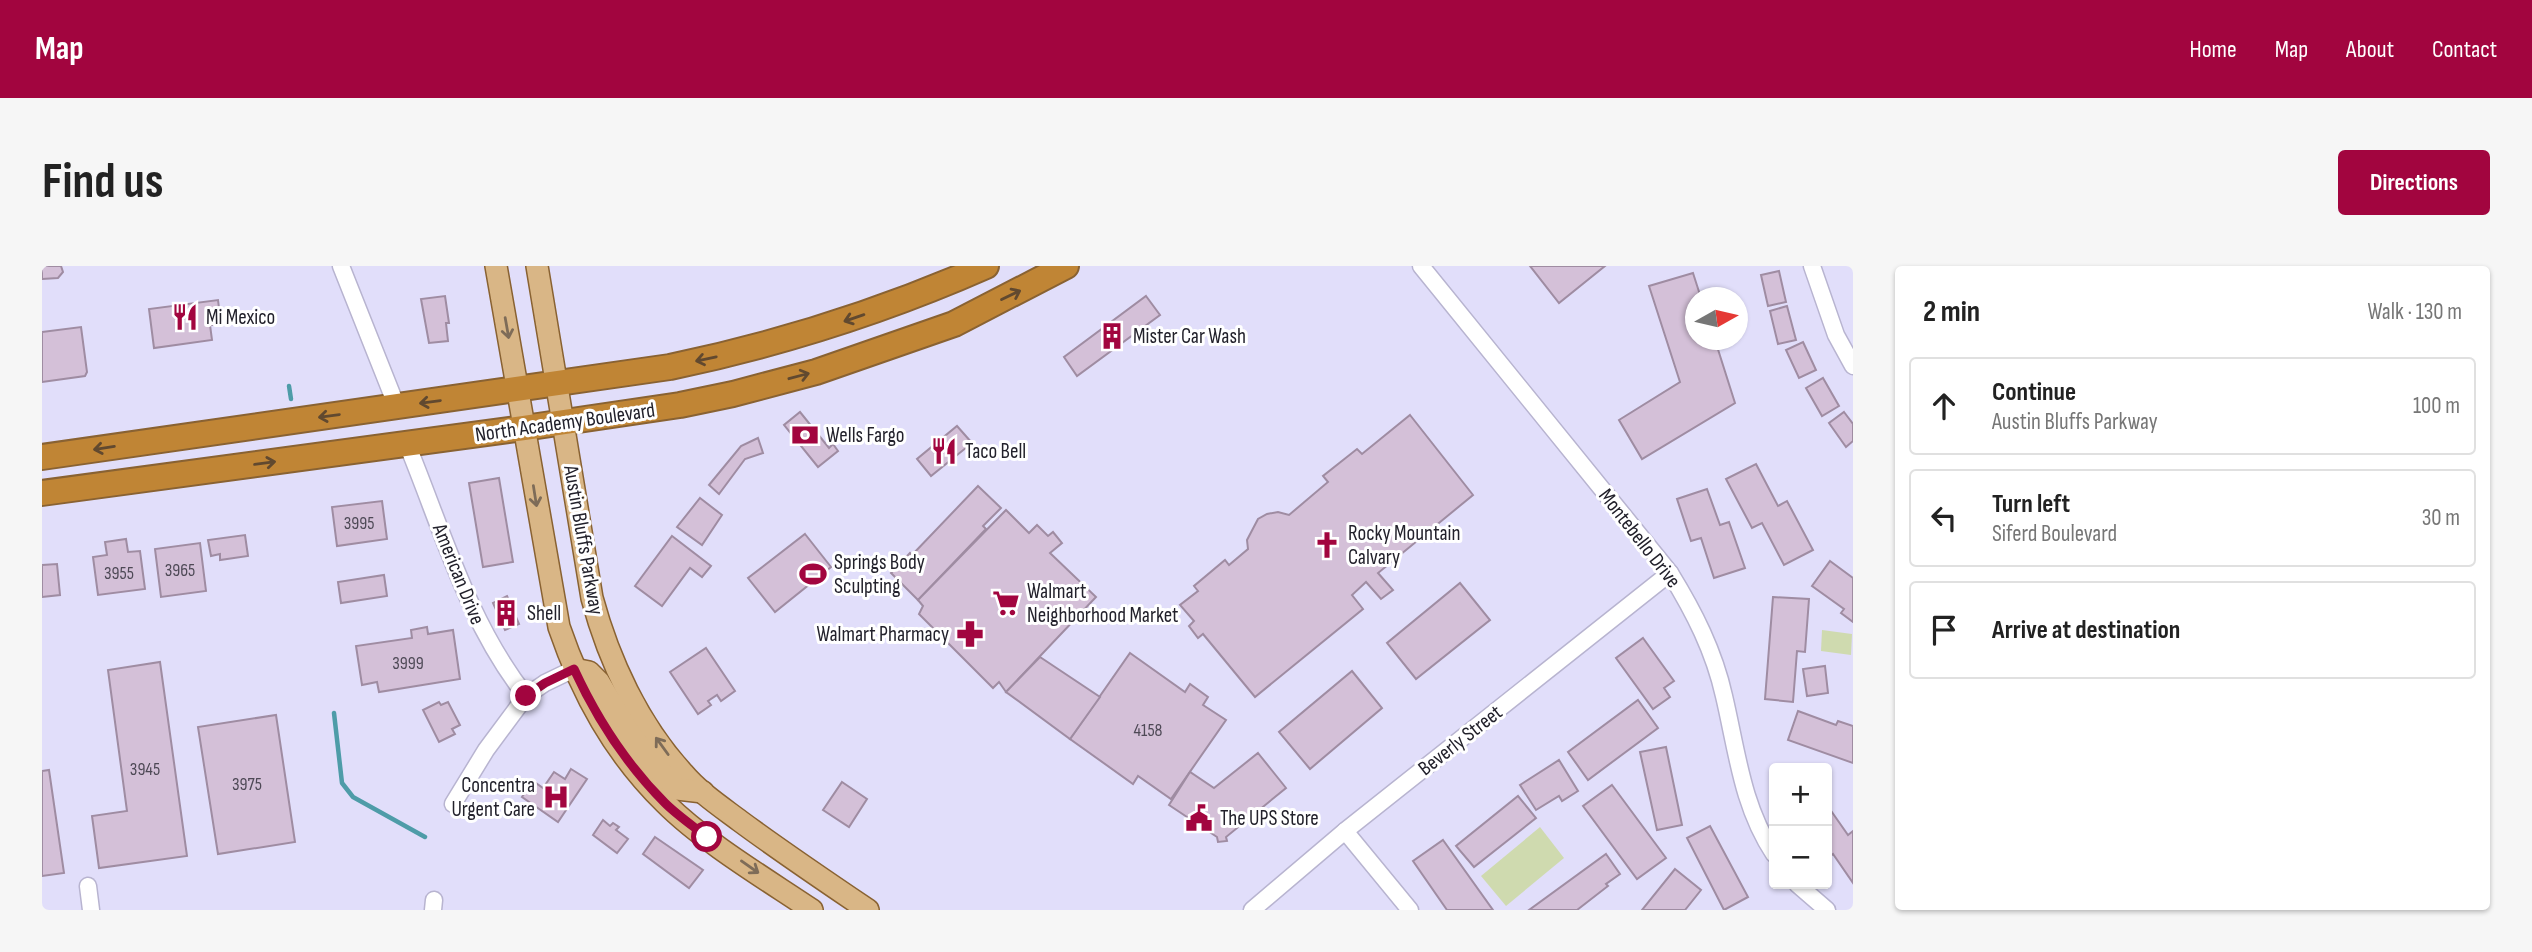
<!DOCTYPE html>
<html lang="en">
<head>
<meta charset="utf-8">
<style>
  body { margin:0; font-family:"Sofia Sans Condensed",sans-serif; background:#f6f6f6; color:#222 }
  .controls { position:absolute; right:21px; bottom:21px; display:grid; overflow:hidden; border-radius:7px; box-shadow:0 2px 5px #0004 }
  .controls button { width:63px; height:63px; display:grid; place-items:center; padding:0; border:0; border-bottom:2px solid #e0e0e0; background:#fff; color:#222; font:35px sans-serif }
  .compass { position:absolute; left:1643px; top:21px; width:63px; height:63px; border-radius:50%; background:#fff; box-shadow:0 2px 5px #0004; rotate:82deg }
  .stop { position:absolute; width:21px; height:21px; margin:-16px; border:5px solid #a2053f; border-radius:50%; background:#fff }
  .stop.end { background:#a2053f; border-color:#fff; box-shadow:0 2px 7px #0008 }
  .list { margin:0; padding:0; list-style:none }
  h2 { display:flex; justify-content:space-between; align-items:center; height:91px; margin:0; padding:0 28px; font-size:30px }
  h2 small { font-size:23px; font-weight:400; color:#767676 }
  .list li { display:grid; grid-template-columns:46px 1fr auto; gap:21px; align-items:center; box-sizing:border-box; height:98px; margin:0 14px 14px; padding:0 14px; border:2px solid #e0e0e0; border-radius:7px }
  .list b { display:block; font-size:26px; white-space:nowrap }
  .list p { margin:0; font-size:23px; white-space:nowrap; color:#767676 }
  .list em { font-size:23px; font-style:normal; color:#767676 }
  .icon { flex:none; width:38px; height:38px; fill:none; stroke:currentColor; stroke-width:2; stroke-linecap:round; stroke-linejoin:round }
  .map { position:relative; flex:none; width:1811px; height:644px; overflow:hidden; border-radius:7px }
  header { display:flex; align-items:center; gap:42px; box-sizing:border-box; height:98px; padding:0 35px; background:#a2053f; color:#fff }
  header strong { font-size:33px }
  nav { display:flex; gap:38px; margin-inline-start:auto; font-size:24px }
  .intro { display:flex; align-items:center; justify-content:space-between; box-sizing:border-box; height:168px; padding:0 42px }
  h1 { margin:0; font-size:49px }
  .button { padding:18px 32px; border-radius:7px; background:#a2053f; color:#fff; font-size:24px; font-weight:700 }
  main { display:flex; gap:42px; padding:0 42px }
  aside { flex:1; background:#fff; border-radius:7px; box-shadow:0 2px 5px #0004 }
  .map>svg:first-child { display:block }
</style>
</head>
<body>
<header>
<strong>Map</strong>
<nav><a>Home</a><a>Map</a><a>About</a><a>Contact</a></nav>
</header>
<div class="intro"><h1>Find us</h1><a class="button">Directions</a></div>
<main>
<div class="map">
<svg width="1811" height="644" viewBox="0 0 1811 644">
  <rect width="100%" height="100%" fill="#e1defa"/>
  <g fill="#cfdaaf">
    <path d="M1780 364 1810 368 1809 389 1779 385Z"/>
    <path d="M1498 561 1522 592 1464 640 1439 610Z"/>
  </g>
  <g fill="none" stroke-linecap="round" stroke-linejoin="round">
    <g stroke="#4e9ca8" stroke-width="4.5">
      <path d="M247 120 249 133"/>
      <path d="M292 447 300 517 311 531 383 571"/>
    </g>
  </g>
  <g fill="#d4c0d8" stroke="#9f8ca2" stroke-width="2">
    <path d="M0 0H19L21 6 16 12 0 13Z"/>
    <path d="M1488 0H1563L1517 37Z"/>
    <path d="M1737 5 1744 36 1726 40 1719 9Z"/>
    <path d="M1651 7 1659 32H1654V74H1673L1693 137 1600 193 1577 154 1638 116 1607 20Z"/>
    <path d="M403 30 407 57H404L406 75 387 77 379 33Z"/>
    <path d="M1104 30 1118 49 1035 110 1022 91Z"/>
    <path d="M176 34 179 58 168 59 170 74 112 82 107 43Z"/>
    <path d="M1745 40 1754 74 1736 78 1728 45Z"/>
    <path d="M39 61 45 106 43 110 0 116V66Z"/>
    <path d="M1761 76 1774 104 1757 112 1744 84Z"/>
    <path d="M1781 112 1797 140 1780 150 1764 122Z"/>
    <path d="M758 146 787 182 791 178 796 185 776 201 742 159Z"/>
    <path d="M1802 146 1811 158V175L1804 181 1787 157Z"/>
    <path d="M1368 149 1431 229 1336 307 1351 324 1339 333 1324 316 1310 329 1321 343 1213 431 1161 368 1156 372 1147 360 1152 355 1138 339 1156 325 1152 320 1183 294 1187 299 1206 283 1205 274 1216 253 1225 248 1236 246 1247 249 1286 216 1281 210 1315 183 1320 188Z"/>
    <path d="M915 160 930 177 889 210 875 193Z"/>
    <path d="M716 172 721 187 703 193 677 228 667 219 699 180Z"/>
    <path d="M1714 198 1736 240 1745 235 1771 284 1742 299 1720 257 1710 262 1684 213Z"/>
    <path d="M457 212 471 296 441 301 427 217Z"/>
    <path d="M936 220 959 242 941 260 944 263 876 334 849 307 868 287 870 289Z"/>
    <path d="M1665 223 1678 259 1687 256 1703 302 1672 312 1659 272 1649 275 1635 233Z"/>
    <path d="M658 232 680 249 660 279 635 261Z"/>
    <path d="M340 235 345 273 295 280 290 241Z"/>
    <path d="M964 244 987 267 995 259 1006 270 1011 266 1020 277 1008 287 1054 331 964 426 957 416 951 422 877 348 881 340 876 334Z"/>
    <path d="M763 268 789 301 733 346 706 312Z"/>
    <path d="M203 269 206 290 178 294V288L169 290 166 274Z"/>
    <path d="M630 270 669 300 660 311 648 302 620 340 593 320Z"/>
    <path d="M84 273 86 286 98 285 103 323 56 329 51 291 65 289 63 276Z"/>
    <path d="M158 277 164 325 119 331 113 283Z"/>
    <path d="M1788 295 1811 312V356L1799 347 1802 343 1770 320Z"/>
    <path d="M15 298 18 329 0 331V299Z"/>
    <path d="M342 309 345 330 299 337 296 316Z"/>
    <path d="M1418 317 1448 354 1374 413 1345 377Z"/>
    <path d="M465 330 477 358 463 364 451 337Z"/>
    <path d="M1731 331 1767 333 1763 386 1755 385 1751 436 1723 433Z"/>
    <path d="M385 361 386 368 411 364 418 413 337 426 335 416 320 419 314 380 370 372 369 364Z"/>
    <path d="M1601 372 1632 415 1622 422 1628 431 1611 443 1574 392Z"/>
    <path d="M664 382 693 425 679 435 675 429 666 435 669 439 656 448 628 406Z"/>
    <path d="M1088 387 1143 426 1148 418 1166 431 1161 439 1184 454 1129 533 1096 510 1091 518 1028 473Z"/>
    <path d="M998 391 1058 431 1028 473 964 426Z"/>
    <path d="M118 396 145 590 57 602 50 550 85 545 66 404Z"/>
    <path d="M1783 400 1786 427 1765 430 1761 403Z"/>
    <path d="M1310 405 1340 442 1268 503 1237 466Z"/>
    <path d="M1596 434 1616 462 1546 514 1526 486Z"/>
    <path d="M397 436 399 439 406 436 418 459 410 463 413 468 397 476 381 444Z"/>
    <path d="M1756 445 1794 459 1796 455 1811 460V497L1746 474Z"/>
    <path d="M234 449 253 576 176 588 156 461Z"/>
    <path d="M1624 481 1640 559 1615 564 1598 486Z"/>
    <path d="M1216 487 1244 522 1184 571 1185 575 1176 576 1175 571 1127 539 1148 506 1172 522Z"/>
    <path d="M1517 494 1536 525 1520 535 1517 530 1494 544 1478 519Z"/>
    <path d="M529 503 545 513 516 556 480 531 491 515 501 522 512 506 523 513Z"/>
    <path d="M7 504 22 607 0 610V505Z"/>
    <path d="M800 516 825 533 807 561 781 544Z"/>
    <path d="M1570 519 1624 592 1595 613 1541 540Z"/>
    <path d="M1476 530 1494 552 1432 601 1414 580Z"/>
    <path d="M1785 539 1806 569 1811 565V617L1791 588 1785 593Z"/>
    <path d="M561 554 568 560 571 557 577 561 574 564 586 573 575 587 551 569Z"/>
    <path d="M1668 560 1706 631 1682 644 1645 572Z"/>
    <path d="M613 571 661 604 647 622 601 588Z"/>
    <path d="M1401 574 1451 644H1405L1371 595Z"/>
    <path d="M1564 588 1578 608 1564 618 1566 620 1535 644H1487Z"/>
    <path d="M1633 603 1659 624 1643 644H1600Z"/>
  </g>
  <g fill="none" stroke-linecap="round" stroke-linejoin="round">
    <defs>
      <g id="minor">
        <path d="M299 0 355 141"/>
        <path d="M1379 0 1628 307C1652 346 1672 385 1682 430 1695 485 1700 540 1732 588"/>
        <path d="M1770 0 1794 69 1811 100"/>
        <path d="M365 178C400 263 426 357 484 430"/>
        <path d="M411 538 444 484 484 430 503 417 532 403"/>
        <path d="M1303 565 1368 644"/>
        <path d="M1755 618 1785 644"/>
        <path d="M46 620 49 644"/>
        <path d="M391 644 392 634"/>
        <path d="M1210 644 1303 565 1628 307"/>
      </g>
      <g id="major">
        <path d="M454 0 517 361C540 428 572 487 623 537 662 576 724 613 770 644"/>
        <path d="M495 0 550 332C567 395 597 459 641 507 657 526 678 540 698 555 740 586 783 615 826 644"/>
        <path d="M532 403 547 406 557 416 586 465 607 493 635 523 661 526"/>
      </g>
      <g id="highway">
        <path d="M0 191 628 101C738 78 842 45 944 0"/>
        <path d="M0 227 482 162 638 139 691 128 774 106 912 58 1024 0"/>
      </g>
    </defs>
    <use href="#minor" stroke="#b8b4d0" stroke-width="19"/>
    <use href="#major" stroke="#896232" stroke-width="24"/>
    <use href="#highway" stroke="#896232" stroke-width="28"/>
    <use href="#minor" stroke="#fff" stroke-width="16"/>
    <use href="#major" stroke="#d9b686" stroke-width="21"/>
    <use href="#highway" stroke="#c08535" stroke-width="24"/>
  </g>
  <defs><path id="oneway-shaft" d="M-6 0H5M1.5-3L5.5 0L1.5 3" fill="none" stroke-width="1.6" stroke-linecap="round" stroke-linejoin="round" transform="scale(1.75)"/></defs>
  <g stroke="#61492f">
    <use href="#oneway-shaft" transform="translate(969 29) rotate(-26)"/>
    <use href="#oneway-shaft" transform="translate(812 52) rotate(161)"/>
    <use href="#oneway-shaft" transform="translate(664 93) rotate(168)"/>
    <use href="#oneway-shaft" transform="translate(757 110) rotate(-15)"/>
    <use href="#oneway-shaft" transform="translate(388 136) rotate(172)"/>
    <use href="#oneway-shaft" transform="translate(287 150) rotate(172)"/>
    <use href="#oneway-shaft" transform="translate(62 182) rotate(171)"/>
    <use href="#oneway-shaft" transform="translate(223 197) rotate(-8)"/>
  </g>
  <g stroke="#7e6c58">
    <use href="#oneway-shaft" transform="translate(465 62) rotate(80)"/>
    <use href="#oneway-shaft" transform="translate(493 230) rotate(81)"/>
    <use href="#oneway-shaft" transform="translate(620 480) rotate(-126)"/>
    <use href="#oneway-shaft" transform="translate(708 601) rotate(35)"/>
  </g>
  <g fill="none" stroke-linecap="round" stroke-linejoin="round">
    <path stroke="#a2053f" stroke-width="9" d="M484 430 503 417 532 403C555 453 583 497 623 537 635 549 651 560 665 571"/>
  </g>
  <defs>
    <symbol id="restaurant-bare" viewBox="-9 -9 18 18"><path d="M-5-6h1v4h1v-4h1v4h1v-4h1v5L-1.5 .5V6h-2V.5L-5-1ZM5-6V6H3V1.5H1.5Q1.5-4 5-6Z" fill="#a2053f" stroke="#fff" stroke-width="2.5" paint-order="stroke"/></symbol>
    <symbol id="building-bare" viewBox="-9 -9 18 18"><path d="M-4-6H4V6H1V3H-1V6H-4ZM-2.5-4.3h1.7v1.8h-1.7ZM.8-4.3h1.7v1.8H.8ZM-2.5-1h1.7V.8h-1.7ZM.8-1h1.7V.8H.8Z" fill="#a2053f" stroke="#fff" stroke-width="2.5" paint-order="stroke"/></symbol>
    <symbol id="bank-bare" viewBox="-9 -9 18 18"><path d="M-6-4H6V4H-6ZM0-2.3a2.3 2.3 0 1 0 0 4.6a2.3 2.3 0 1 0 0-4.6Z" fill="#a2053f" stroke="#fff" stroke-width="2.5" paint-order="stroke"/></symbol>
    <symbol id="church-bare" viewBox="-9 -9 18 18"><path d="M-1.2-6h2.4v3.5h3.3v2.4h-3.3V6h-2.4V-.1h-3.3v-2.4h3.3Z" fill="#a2053f" stroke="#fff" stroke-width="2.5" paint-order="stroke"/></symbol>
    <symbol id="stadium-bare" viewBox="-9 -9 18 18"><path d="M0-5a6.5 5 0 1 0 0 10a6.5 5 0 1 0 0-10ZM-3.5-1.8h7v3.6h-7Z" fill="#a2053f" stroke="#fff" stroke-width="2.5" paint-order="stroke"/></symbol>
    <symbol id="supermarket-bare" viewBox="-9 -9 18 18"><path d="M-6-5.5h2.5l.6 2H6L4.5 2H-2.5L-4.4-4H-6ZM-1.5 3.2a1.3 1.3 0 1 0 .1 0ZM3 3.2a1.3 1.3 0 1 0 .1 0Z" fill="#a2053f" stroke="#fff" stroke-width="2.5" paint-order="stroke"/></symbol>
    <symbol id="pharmacy-bare" viewBox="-9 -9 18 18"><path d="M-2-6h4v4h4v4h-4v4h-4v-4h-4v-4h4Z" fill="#a2053f" stroke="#fff" stroke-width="2.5" paint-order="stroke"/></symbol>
    <symbol id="hospital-bare" viewBox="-9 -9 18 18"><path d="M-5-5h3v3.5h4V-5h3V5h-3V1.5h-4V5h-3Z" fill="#a2053f" stroke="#fff" stroke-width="2.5" paint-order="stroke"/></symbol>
    <symbol id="civic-bare" viewBox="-9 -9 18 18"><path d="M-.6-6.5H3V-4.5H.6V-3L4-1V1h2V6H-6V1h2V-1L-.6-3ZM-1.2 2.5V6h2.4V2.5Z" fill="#a2053f" stroke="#fff" stroke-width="2.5" paint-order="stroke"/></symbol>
  </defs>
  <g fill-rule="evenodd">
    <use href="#restaurant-bare" x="124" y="32" width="38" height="38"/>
    <use href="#building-bare" x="1051" y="51" width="38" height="38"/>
    <use href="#bank-bare" x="744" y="150" width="38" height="38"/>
    <use href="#restaurant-bare" x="883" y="166" width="38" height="38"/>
    <use href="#church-bare" x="1266" y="260" width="38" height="38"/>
    <use href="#stadium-bare" x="752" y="289" width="38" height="38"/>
    <use href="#supermarket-bare" x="945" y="318" width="38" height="38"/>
    <use href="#building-bare" x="445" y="328" width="38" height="38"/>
    <use href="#pharmacy-bare" x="909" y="349" width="38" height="38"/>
    <use href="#hospital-bare" x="495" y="512" width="38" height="38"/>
    <use href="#civic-bare" x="1138" y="533" width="38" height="38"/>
  </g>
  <g text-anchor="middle" stroke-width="6" stroke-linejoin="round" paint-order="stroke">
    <g font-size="18" fill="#4e4956">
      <text x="317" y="263">3995</text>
      <text x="138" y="310">3965</text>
      <text x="77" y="313">3955</text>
      <text x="366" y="403">3999</text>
      <text x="1106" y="470">4158</text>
      <text x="103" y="509">3945</text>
      <text x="205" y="524">3975</text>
    </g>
    <g font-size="21" fill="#22212b" stroke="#fff" text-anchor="start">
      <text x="164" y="58">Mi Mexico</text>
      <text x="1091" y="77">Mister Car Wash</text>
      <text x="784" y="176">Wells Fargo</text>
      <text x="923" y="192">Taco Bell</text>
      <text x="1306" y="274">Rocky Mountain<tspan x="1306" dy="24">Calvary</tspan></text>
      <text x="792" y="303">Springs Body<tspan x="792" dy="24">Sculpting</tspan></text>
      <text x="985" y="332">Walmart<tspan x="985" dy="24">Neighborhood Market</tspan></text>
      <text x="485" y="354">Shell</text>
      <text x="907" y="375" text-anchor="end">Walmart Pharmacy</text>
      <text x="493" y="526" text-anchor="end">Concentra<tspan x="493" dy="24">Urgent Care</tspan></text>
      <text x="1178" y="559">The UPS Store</text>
    </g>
    <g font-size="21" fill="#22212b" stroke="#fff">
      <text transform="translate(523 156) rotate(-8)" y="7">North Academy Boulevard</text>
      <text transform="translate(1598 272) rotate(52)" y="7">Montebello Drive</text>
      <text transform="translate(542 274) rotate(80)" y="7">Austin Bluffs Parkway</text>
      <text transform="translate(417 308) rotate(68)" y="7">American Drive</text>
      <text transform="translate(1418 474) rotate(-38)" y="7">Beverly Street</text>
    </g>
  </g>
</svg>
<div class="controls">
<button>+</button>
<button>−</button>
</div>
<svg class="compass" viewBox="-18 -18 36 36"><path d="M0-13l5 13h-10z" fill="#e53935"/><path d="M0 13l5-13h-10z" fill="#767676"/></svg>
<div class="stop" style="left:665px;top:571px"></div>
<div class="stop end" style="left:484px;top:430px"></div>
</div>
<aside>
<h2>2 min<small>Walk · 130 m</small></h2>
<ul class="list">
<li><svg class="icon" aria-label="ahead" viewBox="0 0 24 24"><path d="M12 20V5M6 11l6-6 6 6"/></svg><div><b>Continue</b><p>Austin Bluffs Parkway</p></div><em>100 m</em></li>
<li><svg class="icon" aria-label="left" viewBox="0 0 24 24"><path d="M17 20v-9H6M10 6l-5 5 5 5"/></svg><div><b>Turn left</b><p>Siferd Boulevard</p></div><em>30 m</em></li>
<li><svg class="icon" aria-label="arrive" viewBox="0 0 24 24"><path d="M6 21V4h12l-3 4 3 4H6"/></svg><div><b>Arrive at destination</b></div></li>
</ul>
</aside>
</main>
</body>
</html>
